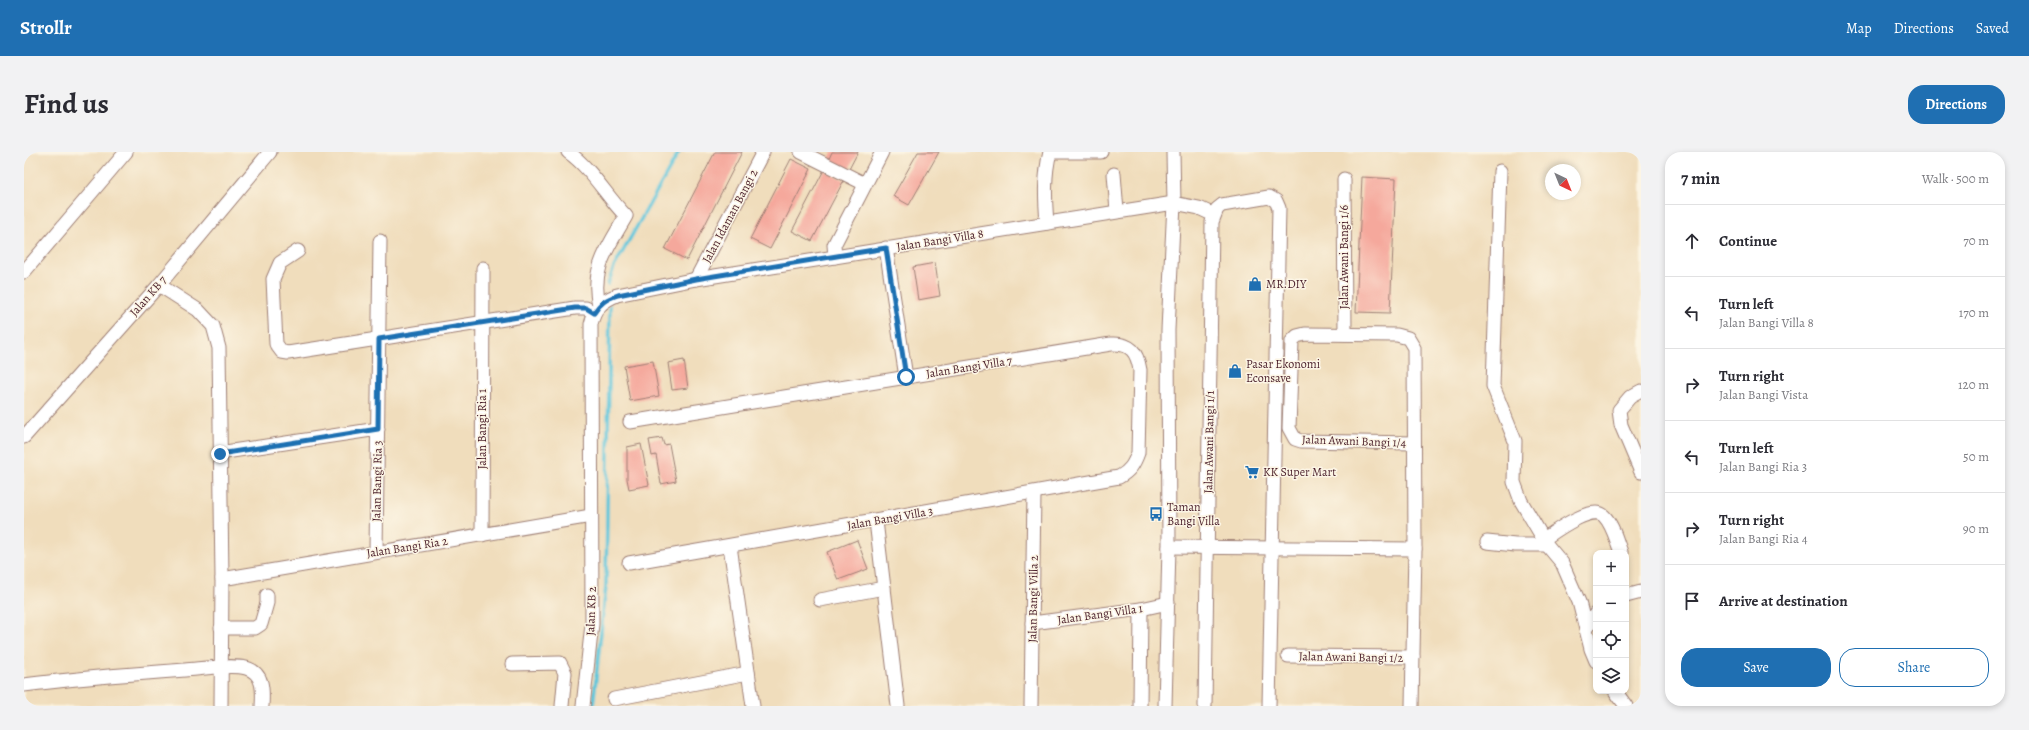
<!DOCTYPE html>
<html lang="en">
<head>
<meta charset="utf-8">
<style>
  body { margin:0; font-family:Alegreya,serif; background:#f2f2f3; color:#2b2b33 }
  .controls { position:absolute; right:12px; bottom:12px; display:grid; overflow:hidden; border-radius:8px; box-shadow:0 2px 6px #0003 }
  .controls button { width:36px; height:36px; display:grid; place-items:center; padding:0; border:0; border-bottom:1px solid #e1e1e2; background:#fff; color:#2b2b33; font:20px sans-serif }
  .compass { position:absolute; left:1521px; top:12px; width:36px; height:36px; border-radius:50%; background:#fff; box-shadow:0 2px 6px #0003; rotate:137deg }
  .stop { position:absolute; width:12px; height:12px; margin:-9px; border:3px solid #1f6fb2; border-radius:50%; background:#fff }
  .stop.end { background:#1f6fb2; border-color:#fff; box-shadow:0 1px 4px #0008 }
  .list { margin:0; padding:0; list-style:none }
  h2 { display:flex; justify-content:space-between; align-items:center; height:52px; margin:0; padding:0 16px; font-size:17px }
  h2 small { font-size:13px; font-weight:400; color:#7c7c81 }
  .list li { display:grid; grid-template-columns:26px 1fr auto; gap:12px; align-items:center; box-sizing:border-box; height:72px; padding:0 16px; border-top:1px solid #e1e1e2 }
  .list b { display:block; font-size:15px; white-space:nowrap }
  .list p { margin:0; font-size:13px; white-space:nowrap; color:#7c7c81 }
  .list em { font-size:13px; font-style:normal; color:#7c7c81 }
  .actions { display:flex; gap:8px; padding:12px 16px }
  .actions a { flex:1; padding:9px 0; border:1px solid #1f6fb2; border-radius:16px; text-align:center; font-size:14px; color:#1f6fb2 }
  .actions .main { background:#1f6fb2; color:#fff }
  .icon { flex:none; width:22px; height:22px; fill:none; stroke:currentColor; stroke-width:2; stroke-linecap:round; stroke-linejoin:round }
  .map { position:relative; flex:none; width:1617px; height:554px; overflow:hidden; border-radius:16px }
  header { display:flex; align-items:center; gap:24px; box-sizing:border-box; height:56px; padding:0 20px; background:#1f6fb2; color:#fff }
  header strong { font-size:19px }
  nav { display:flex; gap:22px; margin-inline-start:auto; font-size:14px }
  .intro { display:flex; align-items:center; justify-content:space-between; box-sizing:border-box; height:96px; padding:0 24px }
  h1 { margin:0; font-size:28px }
  .button { padding:10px 18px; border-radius:16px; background:#1f6fb2; color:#fff; font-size:14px; font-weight:700 }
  main { display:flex; gap:24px; padding:0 24px }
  aside { flex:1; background:#fff; border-radius:16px; box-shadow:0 2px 6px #0003 }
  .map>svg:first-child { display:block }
</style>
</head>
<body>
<header>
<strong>Strollr</strong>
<nav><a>Map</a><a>Directions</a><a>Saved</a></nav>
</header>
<div class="intro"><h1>Find us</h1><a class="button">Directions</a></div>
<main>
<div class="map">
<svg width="1617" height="554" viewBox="0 0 1617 554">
  <rect width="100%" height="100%" fill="#fcf5e5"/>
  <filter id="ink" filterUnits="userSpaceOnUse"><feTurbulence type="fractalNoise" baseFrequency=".025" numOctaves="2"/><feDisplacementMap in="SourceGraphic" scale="8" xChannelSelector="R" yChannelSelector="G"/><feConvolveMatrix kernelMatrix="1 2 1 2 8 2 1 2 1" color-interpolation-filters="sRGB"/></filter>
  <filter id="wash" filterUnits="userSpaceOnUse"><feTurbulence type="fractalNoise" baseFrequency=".012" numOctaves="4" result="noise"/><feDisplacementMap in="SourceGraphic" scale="16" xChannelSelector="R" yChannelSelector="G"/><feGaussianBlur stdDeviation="0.9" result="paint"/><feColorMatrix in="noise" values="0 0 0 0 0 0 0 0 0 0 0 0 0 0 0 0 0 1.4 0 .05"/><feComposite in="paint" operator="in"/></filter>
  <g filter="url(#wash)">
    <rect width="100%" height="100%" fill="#f0ddbc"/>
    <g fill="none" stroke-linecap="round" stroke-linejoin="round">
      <g stroke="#5fc6dc" stroke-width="3.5">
        <path d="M584 132 590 115 655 0"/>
        <path d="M569 554 582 434 586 154"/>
      </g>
    </g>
    <g id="blocks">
      <g fill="#f5a89c">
        <path d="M691 0H718L663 108 641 97Z"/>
        <path d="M808 0H834L824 19 804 9Z"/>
        <path d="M894 0H915L885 53 869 44Z"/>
        <path d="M767 7 787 17 746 97 726 87Z"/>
        <path d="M800 18 820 28 788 89 768 79Z"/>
        <path d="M1338 25 1372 27 1366 161 1332 160Z"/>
        <path d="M911 111 916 144 894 148 889 115Z"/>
        <path d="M660 208 664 236 648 238 644 211Z"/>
        <path d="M629 209 635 244 606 249 600 214Z"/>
        <path d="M638 286 640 293 645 292 652 329 637 332 632 303 628 304 625 288Z"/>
        <path d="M617 292 625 333 605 337 603 327V295Z"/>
        <path d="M833 388 844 417 814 428 803 400Z"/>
      </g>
    </g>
  </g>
  <g filter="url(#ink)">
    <use href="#blocks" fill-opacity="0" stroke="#9d7e74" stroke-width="1"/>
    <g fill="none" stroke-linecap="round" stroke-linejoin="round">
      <defs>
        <g id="minor">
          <path d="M544 0C568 17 582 44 602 64 585 94 566 117 575 153"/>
          <path d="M777 0 841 32"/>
          <path d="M1026 0H1077"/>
          <path d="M1476 19 1469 234 1491 289 1490 330 1497 349 1523 393 1538 411 1555 450 1567 497 1572 509"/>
          <path d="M1090 22 1093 59"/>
          <path d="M1320 27 1321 182"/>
          <path d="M1023 71C1021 46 1020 24 1026 0"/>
          <path d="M862 96 882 225"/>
          <path d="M274 99 256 111 249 127 252 192 258 200 264 201 551 156H562L570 161"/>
          <path d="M811 105 810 93 858 0"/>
          <path d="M0 120 102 0"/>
          <path d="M672 127 739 0"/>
          <path d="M135 133 174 158 189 174 195 196 198 427 197 554"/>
          <path d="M1617 239 1606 245 1595 258 1597 273 1617 320"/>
          <path d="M0 285 135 133 246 0"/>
          <path d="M195 301 354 277"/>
          <path d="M852 369 874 554"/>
          <path d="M458 383 459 116"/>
          <path d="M1520 387C1530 380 1568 352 1580 364 1589 373 1592 388 1597 400"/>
          <path d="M1463 390 1491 393H1523"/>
          <path d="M706 394 729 554"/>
          <path d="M1145 395 1391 397"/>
          <path d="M352 400 356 89"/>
          <path d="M605 411 1095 325C1106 319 1110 312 1114 301L1116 218C1113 200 1107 191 1087 192L606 270"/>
          <path d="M198 427 567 364"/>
          <path d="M1602 444 1617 440"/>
          <path d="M796 448 860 436"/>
          <path d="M1008 471 1117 457 1144 451"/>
          <path d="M197 476H231L237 472 243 451V443"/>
          <path d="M1562 477 1572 461"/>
          <path d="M1264 504 1389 505"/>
          <path d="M488 512 536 511 541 521 538 554"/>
          <path d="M0 533C53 526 107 522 161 518 176 517 207 512 222 516 240 521 239 539 238 554"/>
          <path d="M1591 539 1602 554"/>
          <path d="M590 547 724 521"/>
          <path d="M559 554 568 472 567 172C571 156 578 149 593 143L672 127 1150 51 1175 56 1190 63"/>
          <path d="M1007 554 1010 341"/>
          <path d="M1116 554 1117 457"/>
          <path d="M1141 554 1145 395 1144 178 1150 51 1149 0"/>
          <path d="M1181 554 1188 70 1193 57 1198 53 1245 45 1252 49 1255 56 1245 554"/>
          <path d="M1388 554 1391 397 1390 196 1384 186 1373 183 1281 182 1273 184 1268 189 1265 276 1271 287 1277 289 1389 291"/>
        </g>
      </defs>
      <use href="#minor" stroke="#9d7e74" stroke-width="15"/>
      <use href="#minor" stroke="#fff" stroke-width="13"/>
    </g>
  </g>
  <g fill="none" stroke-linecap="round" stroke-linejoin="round" filter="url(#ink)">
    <path stroke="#1f6fb2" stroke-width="5" d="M196 302 354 277 355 187 551 156H562L570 161C576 151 582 147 594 143L672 127 862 96 882 225"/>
  </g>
  <defs>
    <symbol id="shop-bare" viewBox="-9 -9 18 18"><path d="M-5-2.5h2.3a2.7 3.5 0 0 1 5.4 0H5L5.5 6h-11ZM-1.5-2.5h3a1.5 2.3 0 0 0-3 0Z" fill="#1f6fb2" stroke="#fcf5e5" stroke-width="2.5" paint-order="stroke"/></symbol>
    <symbol id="supermarket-bare" viewBox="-9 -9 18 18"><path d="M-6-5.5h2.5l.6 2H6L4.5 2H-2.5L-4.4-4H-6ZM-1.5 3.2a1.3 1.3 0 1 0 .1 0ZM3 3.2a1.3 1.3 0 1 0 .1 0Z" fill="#1f6fb2" stroke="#fcf5e5" stroke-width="2.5" paint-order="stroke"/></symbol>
    <symbol id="bus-bare" viewBox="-9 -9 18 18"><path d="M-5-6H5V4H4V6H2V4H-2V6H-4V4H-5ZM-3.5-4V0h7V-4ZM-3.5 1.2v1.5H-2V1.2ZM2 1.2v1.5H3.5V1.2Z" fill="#1f6fb2" stroke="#fcf5e5" stroke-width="2.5" paint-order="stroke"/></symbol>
  </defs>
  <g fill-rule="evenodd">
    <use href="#shop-bare" x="1221" y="122" width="20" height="20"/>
    <use href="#shop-bare" x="1201" y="209" width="20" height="20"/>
    <use href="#supermarket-bare" x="1218" y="310" width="20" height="20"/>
    <use href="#bus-bare" x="1122" y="352" width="20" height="20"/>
  </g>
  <g text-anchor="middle" stroke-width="3" stroke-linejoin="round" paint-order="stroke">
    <g font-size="12" fill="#4a1f2b" stroke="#fcf5e5">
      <text transform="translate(706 64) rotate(-62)" y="4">Jalan Idaman Bangi 2</text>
      <text transform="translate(916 88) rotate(-9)" y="4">Jalan Bangi Villa 8</text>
      <text transform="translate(1320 105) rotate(-90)" y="4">Jalan Awani Bangi 1/6</text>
      <text transform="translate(124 144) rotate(-49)" y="4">Jalan KB 7</text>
      <text transform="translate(945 215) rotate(-9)" y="4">Jalan Bangi Villa 7</text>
      <text transform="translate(458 277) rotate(-90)" y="4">Jalan Bangi Ria 1</text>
      <text transform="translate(1330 289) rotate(2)" y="4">Jalan Awani Bangi 1/4</text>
      <text transform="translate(1185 290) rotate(-89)" y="4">Jalan Awani Bangi 1/1</text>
      <text transform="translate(353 329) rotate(-89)" y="4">Jalan Bangi Ria 3</text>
      <text transform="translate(866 366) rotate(-10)" y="4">Jalan Bangi Villa 3</text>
      <text transform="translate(383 395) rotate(-9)" y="4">Jalan Bangi Ria 2</text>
      <text transform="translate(1009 447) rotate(-89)" y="4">Jalan Bangi Villa 2</text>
      <text transform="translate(567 459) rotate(-88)" y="4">Jalan KB 2</text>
      <text transform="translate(1076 462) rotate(-8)" y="4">Jalan Bangi Villa 1</text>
      <text transform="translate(1327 505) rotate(1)" y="4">Jalan Awani Bangi 1/2</text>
    </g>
    <g font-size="12" fill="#4a1f2b" stroke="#fcf5e5" text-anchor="start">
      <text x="1242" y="136">MR.DIY</text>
      <text x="1222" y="216">Pasar Ekonomi<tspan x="1222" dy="14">Econsave</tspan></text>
      <text x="1239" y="324">KK Super Mart</text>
      <text x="1143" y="359">Taman<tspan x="1143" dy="14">Bangi Villa</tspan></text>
    </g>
  </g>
</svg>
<div class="controls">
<button>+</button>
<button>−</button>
<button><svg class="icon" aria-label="locate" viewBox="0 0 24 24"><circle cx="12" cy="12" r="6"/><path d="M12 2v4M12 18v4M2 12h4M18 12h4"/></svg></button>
<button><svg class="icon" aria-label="layers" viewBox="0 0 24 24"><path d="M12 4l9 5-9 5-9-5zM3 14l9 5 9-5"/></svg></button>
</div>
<svg class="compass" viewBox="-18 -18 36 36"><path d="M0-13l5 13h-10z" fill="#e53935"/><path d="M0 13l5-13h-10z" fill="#7c7c81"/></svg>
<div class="stop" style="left:882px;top:225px"></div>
<div class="stop end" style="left:196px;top:302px"></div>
</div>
<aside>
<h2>7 min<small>Walk · 500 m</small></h2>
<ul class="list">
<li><svg class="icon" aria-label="ahead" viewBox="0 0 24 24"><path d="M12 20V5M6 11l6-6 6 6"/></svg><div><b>Continue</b></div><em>70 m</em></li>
<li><svg class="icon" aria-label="left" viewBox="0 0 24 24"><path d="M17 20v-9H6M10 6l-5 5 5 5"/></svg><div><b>Turn left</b><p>Jalan Bangi Villa 8</p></div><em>170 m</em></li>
<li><svg class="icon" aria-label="right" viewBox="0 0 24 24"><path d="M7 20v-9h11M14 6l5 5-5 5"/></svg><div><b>Turn right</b><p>Jalan Bangi Vista</p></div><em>120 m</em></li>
<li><svg class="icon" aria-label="left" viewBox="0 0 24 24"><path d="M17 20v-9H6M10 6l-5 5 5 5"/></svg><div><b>Turn left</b><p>Jalan Bangi Ria 3</p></div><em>50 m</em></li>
<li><svg class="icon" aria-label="right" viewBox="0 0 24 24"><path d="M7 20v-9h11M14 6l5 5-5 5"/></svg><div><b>Turn right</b><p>Jalan Bangi Ria 4</p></div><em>90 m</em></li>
<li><svg class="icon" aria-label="arrive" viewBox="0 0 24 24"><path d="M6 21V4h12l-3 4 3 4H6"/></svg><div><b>Arrive at destination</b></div></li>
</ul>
<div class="actions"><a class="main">Save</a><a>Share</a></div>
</aside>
</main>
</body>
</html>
